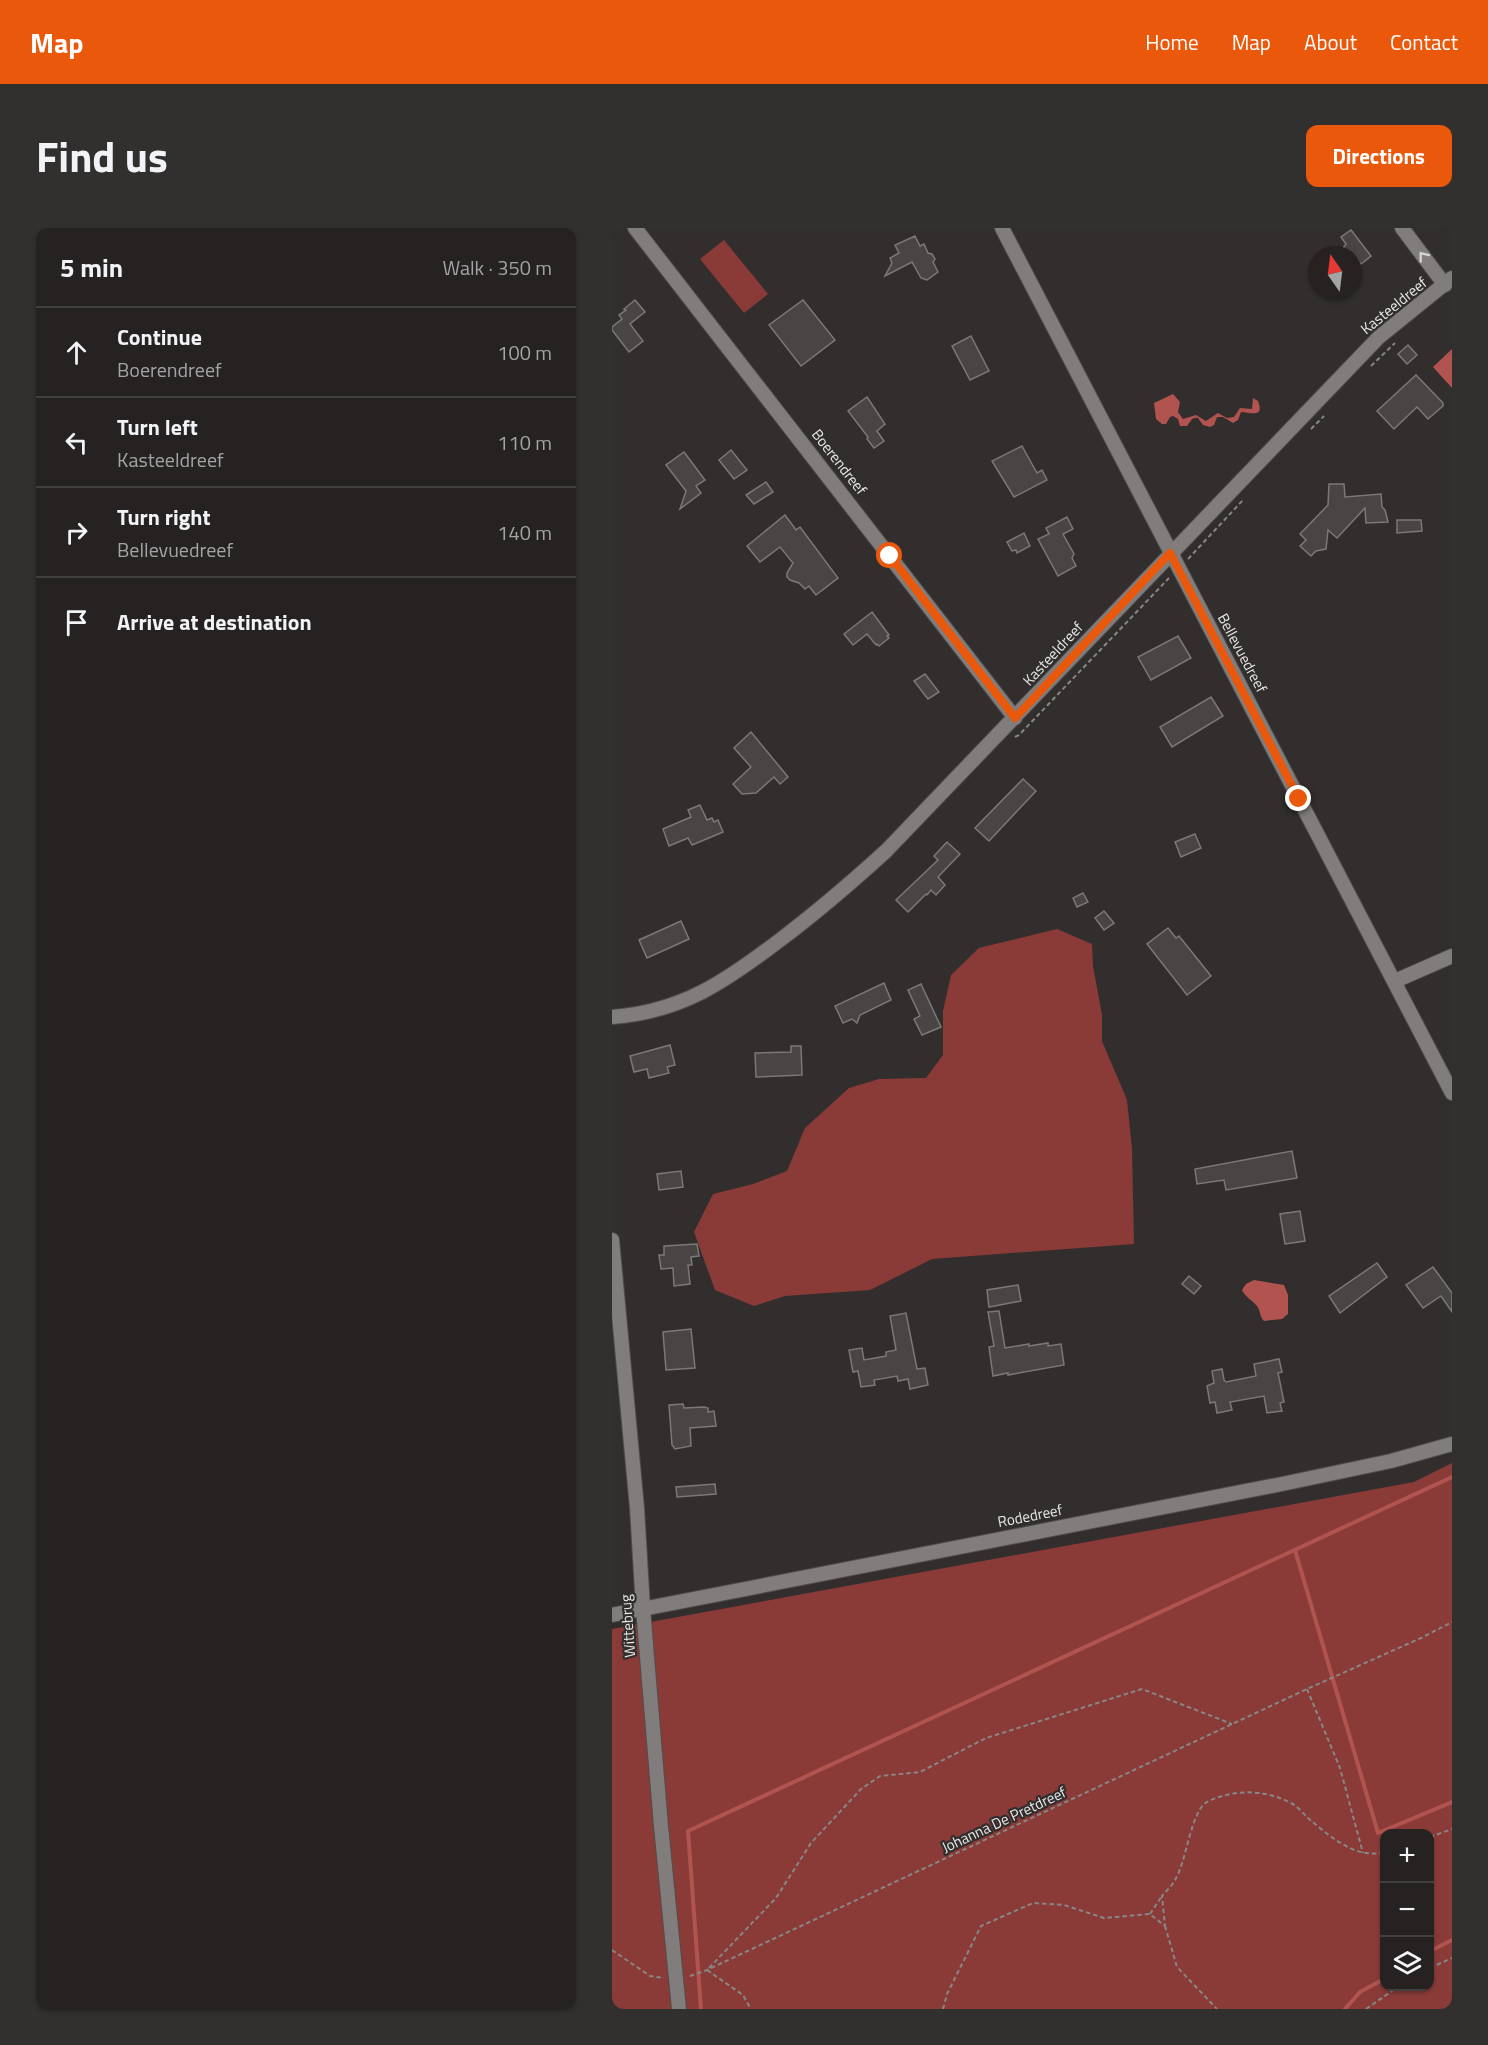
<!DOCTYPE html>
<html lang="en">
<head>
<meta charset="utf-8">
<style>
  body { margin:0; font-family:"Titillium Web",sans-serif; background:#322f2f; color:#f1f3f6 }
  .controls { position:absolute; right:18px; bottom:18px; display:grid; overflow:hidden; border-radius:12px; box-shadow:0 2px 4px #0004 }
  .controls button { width:54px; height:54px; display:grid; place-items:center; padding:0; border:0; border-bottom:2px solid #423f40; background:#262222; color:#f1f3f6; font:30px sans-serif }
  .compass { position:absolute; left:696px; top:18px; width:54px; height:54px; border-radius:50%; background:#262222; box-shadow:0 2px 4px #0004; rotate:346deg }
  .stop { position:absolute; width:18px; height:18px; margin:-14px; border:4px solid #ea580c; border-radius:50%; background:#fff }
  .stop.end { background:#ea580c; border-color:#fff; box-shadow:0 2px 6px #0008 }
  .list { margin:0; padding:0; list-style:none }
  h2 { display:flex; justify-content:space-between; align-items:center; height:78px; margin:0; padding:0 24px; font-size:26px }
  h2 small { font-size:20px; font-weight:400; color:#a4a4a5 }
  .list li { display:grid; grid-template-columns:39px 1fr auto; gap:18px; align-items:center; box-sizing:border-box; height:90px; padding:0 24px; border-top:2px solid #423f40 }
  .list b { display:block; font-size:22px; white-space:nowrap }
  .list p { margin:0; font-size:20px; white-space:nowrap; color:#a4a4a5 }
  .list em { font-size:20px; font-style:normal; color:#a4a4a5 }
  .icon { flex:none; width:33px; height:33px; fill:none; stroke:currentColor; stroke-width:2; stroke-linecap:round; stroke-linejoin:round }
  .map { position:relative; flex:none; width:840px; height:1781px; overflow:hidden; border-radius:12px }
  header { display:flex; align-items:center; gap:36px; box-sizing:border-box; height:84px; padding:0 30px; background:#ea580c; color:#fff }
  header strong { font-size:28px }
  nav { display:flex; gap:33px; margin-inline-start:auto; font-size:21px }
  .intro { display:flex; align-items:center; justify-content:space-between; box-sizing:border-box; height:144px; padding:0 36px }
  h1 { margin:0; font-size:42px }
  .button { padding:15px 27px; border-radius:12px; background:#ea580c; color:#fff; font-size:21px; font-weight:700 }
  main { display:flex; gap:36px; padding:0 36px }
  aside { flex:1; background:#262222; border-radius:12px; box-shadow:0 2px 4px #0004 }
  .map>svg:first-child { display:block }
</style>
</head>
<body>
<header>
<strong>Map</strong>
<nav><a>Home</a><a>Map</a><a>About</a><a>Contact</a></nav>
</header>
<div class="intro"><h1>Find us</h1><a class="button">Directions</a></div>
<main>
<aside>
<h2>5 min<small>Walk · 350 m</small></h2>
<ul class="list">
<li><svg class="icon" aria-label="ahead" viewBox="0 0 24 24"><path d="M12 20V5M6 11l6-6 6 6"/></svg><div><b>Continue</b><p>Boerendreef</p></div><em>100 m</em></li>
<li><svg class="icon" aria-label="left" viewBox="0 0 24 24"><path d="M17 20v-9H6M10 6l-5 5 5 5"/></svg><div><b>Turn left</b><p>Kasteeldreef</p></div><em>110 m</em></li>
<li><svg class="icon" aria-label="right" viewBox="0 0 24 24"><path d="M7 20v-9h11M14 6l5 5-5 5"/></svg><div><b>Turn right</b><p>Bellevuedreef</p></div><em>140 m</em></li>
<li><svg class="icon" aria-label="arrive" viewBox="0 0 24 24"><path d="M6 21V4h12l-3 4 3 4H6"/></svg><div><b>Arrive at destination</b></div></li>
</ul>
</aside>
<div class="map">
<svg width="840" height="1781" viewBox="0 0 840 1781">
  <rect width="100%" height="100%" fill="#322e2e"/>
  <g fill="#8a3b38" fill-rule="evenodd">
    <path d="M112 12 156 66 132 85 88 31Z"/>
    <path d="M445 701 480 716 481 738 490 787V813L515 872 520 921 522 1016 320 1031 258 1062 173 1068 142 1078 103 1062 82 1004 101 966 141 956 175 943 193 900 237 860 267 851 314 850 331 827V783L339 747 367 720Z"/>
    <path d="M840 1235V1781H0V1401L802 1254ZM772 1606H818V1758H772Z"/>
  </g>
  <g fill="#b1534f">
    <path d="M840 121V160L821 139Z"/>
    <path d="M561 166 568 174 566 184 571 191 584 187 594 193 606 185 615 190 622 189 628 180 640 181 641 170 646 173C653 191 638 184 629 184L626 192 621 195 611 189H605L602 197 598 199 591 197 586 190C579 189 579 194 575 198H568L566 191 561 188 558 189 554 196H550L544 191 542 175Z"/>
    <path d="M642 1052 672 1057 676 1067V1086L670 1091 652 1093C647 1088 649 1083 645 1078 640 1072 634 1070 630 1062L634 1056Z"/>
  </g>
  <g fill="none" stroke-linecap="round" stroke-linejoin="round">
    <g stroke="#b1534f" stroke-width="4">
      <path d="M683 1322 766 1605 840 1574"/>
      <path d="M818 1723 840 1712"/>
      <path d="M89 1781 76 1603 840 1249"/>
      <path d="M733 1781 748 1764 772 1751"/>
    </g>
  </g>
  <g fill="#494545" stroke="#7c7878" stroke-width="1.5">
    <path d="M739 2 759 28 749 36 742 27H726L734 16 729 9Z"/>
    <path d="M303 8 308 18 312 16 316 25 320 26 323 31 321 34 326 44 315 52 309 50 300 34 273 48 280 35 278 30 287 25 283 17Z"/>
    <path d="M23 72 33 84 18 96 31 113 17 124 0 102V99L10 91 7 87 14 82 12 81Z"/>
    <path d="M191 72 223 112 189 138 157 97Z"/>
    <path d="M359 108 377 143 358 152 340 118Z"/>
    <path d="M796 117 805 127 795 136 786 126Z"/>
    <path d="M804 147 831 175V178L816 191 805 179 782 201 765 183Z"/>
    <path d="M255 169 273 196 265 203 272 213 262 220 255 211 256 209 236 183Z"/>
    <path d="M410 218 425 245 430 242 435 252 402 269 380 233Z"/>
    <path d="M119 222 135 242 122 251 107 232Z"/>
    <path d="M72 224 93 252 84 258 89 265 68 281 74 263 54 237Z"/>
    <path d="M154 254 161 264 142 276 134 267Z"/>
    <path d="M717 256H732L733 269 769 266 770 279 773 282 776 294 754 295 753 280 725 310 716 302 714 321 704 323 699 328 688 318 694 312 688 306 716 277Z"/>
    <path d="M173 287 184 302 188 299 226 350 204 367 197 358 193 361 187 355 178 352 175 349V345L181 335 168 319 148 334 135 318Z"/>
    <path d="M455 289 461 301 451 306 462 326 460 330 464 338 446 348 426 311 437 306 434 300Z"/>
    <path d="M785 292H809L810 303 785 305Z"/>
    <path d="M412 305 418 318 405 325 404 322 400 323 395 314Z"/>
    <path d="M260 384 277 407 275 408 277 410 267 418 265 416 264 417 255 406 241 417 232 406Z"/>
    <path d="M566 408 579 430 539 452 526 429Z"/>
    <path d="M313 446 327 464 316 471 302 453Z"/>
    <path d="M599 469 611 488 560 519 548 499Z"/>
    <path d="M139 504 176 549 168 556 162 549 144 565 130 566 121 556 139 539 122 520Z"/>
    <path d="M411 551 424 563 377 613 363 600Z"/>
    <path d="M88 577 95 592 100 590 102 594 106 592 111 604 80 617 76 610 57 618 51 601 79 589 76 582Z"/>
    <path d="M583 606 589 620 569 629 563 614Z"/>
    <path d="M335 614 348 626 326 649 333 657 324 667 319 662 315 667 314 666 296 684 284 672 326 632 322 628Z"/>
    <path d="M471 665 476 674 465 679 461 670Z"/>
    <path d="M492 683 502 695 492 702 483 690Z"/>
    <path d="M69 693 77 711 35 730 27 712Z"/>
    <path d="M556 700 564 710 567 708 599 748 575 767 535 716Z"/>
    <path d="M272 755 279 772 248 787 245 795 240 791 231 795 223 778Z"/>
    <path d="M309 756 329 799 310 807 302 791 308 788 296 762Z"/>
    <path d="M58 817 63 837 55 839 57 845 37 850 35 841 22 844 18 828Z"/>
    <path d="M179 818H189L190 847 144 849 143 825 179 824Z"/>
    <path d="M680 923 685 950 614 962 612 952 585 956 583 941Z"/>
    <path d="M69 943 71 959 47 962 45 946Z"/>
    <path d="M688 983 693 1013 673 1016 668 986Z"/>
    <path d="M85 1016 87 1028 79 1029 80 1037H76L78 1056 62 1058 61 1040 49 1041 47 1027H52V1018Z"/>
    <path d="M765 1035 775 1049 728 1085 717 1068Z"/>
    <path d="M821 1039 840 1065V1084L829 1068 811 1080 794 1057Z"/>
    <path d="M577 1048 589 1058 582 1066 570 1056Z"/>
    <path d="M406 1057 409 1073 377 1079 375 1062Z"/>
    <path d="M387 1083 393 1120 417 1116V1118L436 1115V1118L449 1116 452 1137 396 1147V1145L381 1148 377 1119 382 1118 376 1084Z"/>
    <path d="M294 1085 305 1141 313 1140 316 1157 298 1161 296 1151 286 1153 285 1148 262 1152 263 1157 249 1159 246 1143 241 1144 237 1122 250 1120 252 1132 274 1128V1124L284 1122 278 1088Z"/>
    <path d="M79 1101 83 1140 54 1142 51 1104Z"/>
    <path d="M667 1131 670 1144 666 1145 672 1174 668 1175 670 1183 655 1185 652 1168 618 1174 620 1182 605 1185 603 1174 598 1175 595 1158 602 1155 600 1143 610 1141 612 1152 614 1154 644 1148 642 1136Z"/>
    <path d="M71 1176 72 1180 92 1179 96 1180V1184L102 1183 104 1198 78 1200 79 1218 63 1221 60 1217 57 1177Z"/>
    <path d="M103 1256 104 1266 65 1269 64 1259Z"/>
  </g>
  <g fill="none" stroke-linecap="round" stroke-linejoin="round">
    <defs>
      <g id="street">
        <path d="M23 0 403 490"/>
        <path d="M390 0 840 865"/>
        <path d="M790 0 833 57"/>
        <path d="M783 753 840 728"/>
        <path d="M0 789C70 784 114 753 168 712 205 684 240 654 274 623L767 109 840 50"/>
        <path d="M0 1012 25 1280 31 1380 49 1598 67 1781"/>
        <path d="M0 1387 670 1256 779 1233 840 1216"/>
      </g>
    </defs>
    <use href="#street" stroke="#504d4c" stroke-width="16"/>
    <g stroke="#898686" stroke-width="2" stroke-dasharray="4.5 3" stroke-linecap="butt">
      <path d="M759 138 783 115"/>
      <path d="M699 201 712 188"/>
      <path d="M576 331 632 271"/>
      <path d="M403 509 407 507 557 350"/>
      <path d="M695 1461 728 1540 751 1625"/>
      <path d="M818 1609 840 1601"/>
      <path d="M538 1686 550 1668"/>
      <path d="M553 1698 565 1739 605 1781"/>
      <path d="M0 1722 38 1748 52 1750"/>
      <path d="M97 1740 164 1670 199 1615 249 1561 268 1548 308 1544 374 1510 530 1461 620 1496"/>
      <path d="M818 1740 840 1730"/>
      <path d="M95 1742 131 1767 139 1781"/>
      <path d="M78 1748 95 1742 695 1461 809 1410 840 1394"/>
      <path d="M331 1781 335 1766 369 1698 421 1675 452 1677 492 1690 538 1686 553 1698 550 1668C555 1662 561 1657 564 1650 574 1634 579 1583 595 1574 621 1561 652 1561 679 1575 685 1578 691 1585 696 1590 716 1607 744 1632 772 1624"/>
      <path d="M754 1781 787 1758"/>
    </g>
    <use href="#street" stroke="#817d7d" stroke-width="14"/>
  </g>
  <defs><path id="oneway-chevron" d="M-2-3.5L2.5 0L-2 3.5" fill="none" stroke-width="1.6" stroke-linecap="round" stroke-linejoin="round" transform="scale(1.5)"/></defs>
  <use stroke="#d4d2d2" href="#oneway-chevron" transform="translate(811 28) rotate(-128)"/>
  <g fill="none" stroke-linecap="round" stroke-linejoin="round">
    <path stroke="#ea580c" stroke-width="8" d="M278 328 403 490 558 325 687 571"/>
  </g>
  <g text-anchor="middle" stroke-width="4.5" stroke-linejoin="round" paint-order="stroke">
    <g font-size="15" fill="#e9e7e7" stroke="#322e2e">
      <text transform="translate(782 78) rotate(-39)" y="5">Kasteeldreef</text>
      <text transform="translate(227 234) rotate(52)" y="5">Boerendreef</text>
      <text transform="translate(630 425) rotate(62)" y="5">Bellevuedreef</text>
      <text transform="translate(441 426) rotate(-47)" y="5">Kasteeldreef</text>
      <text transform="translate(418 1288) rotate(-11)" y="5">Rodedreef</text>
      <text transform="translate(16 1398) rotate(-94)" y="5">Wittebrug</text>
      <text transform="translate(392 1592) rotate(-25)" y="5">Johanna De Pretdreef</text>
    </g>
  </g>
</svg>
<div class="controls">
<button>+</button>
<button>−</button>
<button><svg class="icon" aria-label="layers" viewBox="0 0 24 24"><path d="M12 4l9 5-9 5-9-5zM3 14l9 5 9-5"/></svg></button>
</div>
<svg class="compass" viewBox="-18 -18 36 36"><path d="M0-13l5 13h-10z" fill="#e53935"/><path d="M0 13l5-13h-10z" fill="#a4a4a5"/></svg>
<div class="stop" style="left:278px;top:328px"></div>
<div class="stop end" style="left:687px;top:571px"></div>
</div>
</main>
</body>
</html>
